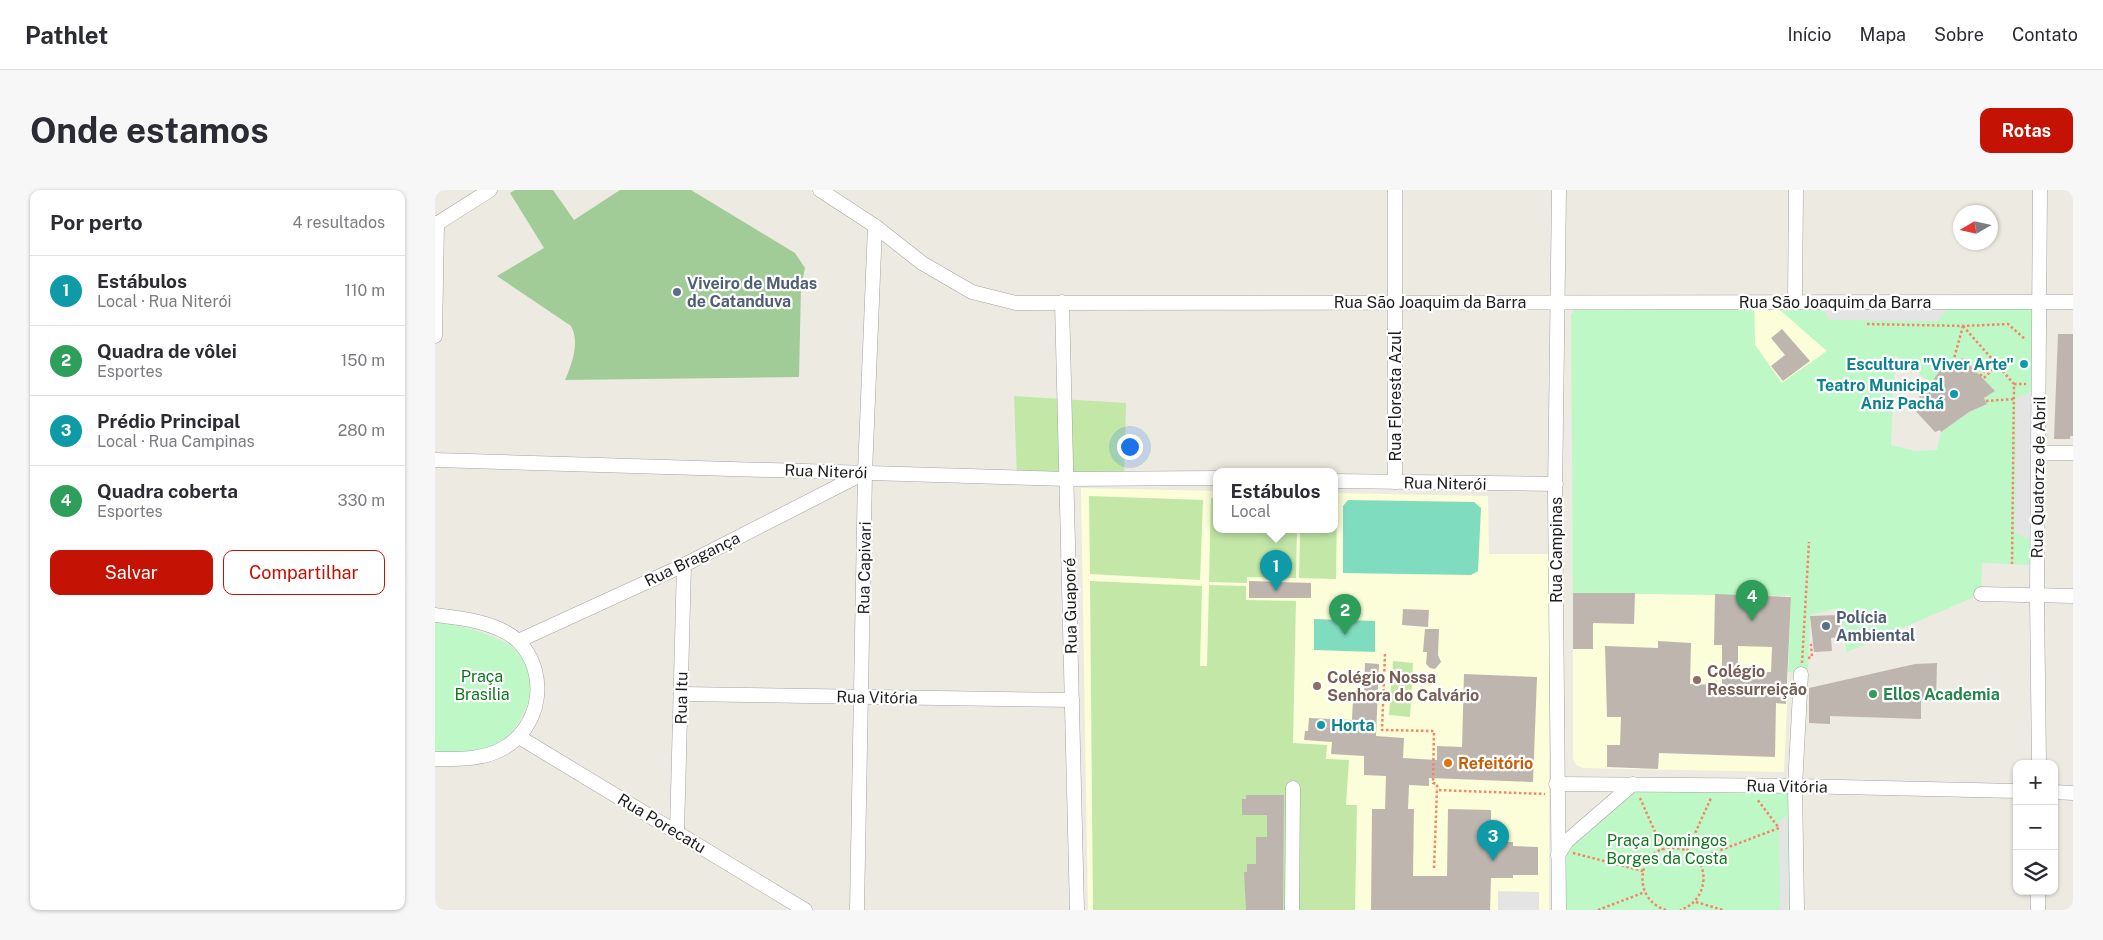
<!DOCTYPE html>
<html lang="pt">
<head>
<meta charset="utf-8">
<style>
  body { margin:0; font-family:"Public Sans",sans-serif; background:#f7f7f7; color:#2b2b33 }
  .controls { position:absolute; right:15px; bottom:15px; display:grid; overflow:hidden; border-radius:10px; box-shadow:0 1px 4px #0004 }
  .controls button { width:45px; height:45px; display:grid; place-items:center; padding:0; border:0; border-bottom:1px solid #e1e1e2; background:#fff; color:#2b2b33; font:25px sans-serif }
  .compass { position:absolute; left:1518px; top:15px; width:45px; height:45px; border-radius:50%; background:#fff; box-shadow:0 1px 4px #0004; rotate:261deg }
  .you { position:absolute; left:694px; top:256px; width:18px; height:18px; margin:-12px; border:4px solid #fff; border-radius:50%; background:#1a73e8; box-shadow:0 0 0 8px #1a73e833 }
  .badge { display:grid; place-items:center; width:32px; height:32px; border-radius:50%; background:#c41304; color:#fff; font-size:16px; font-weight:700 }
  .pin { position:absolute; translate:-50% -41px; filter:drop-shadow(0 1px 2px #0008) }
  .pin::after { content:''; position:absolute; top:26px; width:18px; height:15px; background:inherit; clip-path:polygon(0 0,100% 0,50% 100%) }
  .popup { position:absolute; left:778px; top:278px; width:125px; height:65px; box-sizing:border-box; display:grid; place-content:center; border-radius:10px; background:#fff; filter:drop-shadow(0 1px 4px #0005); font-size:16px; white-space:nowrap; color:#7c7c81 }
  .popup b { font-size:19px; color:#2b2b33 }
  .popup::after { content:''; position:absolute; left:50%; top:100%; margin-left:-10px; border:10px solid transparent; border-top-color:#fff }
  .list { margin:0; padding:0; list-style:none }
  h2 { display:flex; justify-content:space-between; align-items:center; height:65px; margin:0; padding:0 20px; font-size:21px }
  h2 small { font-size:16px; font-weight:400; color:#7c7c81 }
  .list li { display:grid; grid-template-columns:32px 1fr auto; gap:15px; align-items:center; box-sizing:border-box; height:70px; padding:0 20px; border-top:1px solid #e1e1e2 }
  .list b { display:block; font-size:19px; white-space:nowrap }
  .list p { margin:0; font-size:16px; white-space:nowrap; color:#7c7c81 }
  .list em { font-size:16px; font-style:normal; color:#7c7c81 }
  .actions { display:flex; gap:10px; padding:15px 20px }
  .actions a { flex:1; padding:11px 0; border:1px solid #c41304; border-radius:10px; text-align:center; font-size:18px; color:#c41304 }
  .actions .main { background:#c41304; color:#fff }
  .icon { flex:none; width:28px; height:28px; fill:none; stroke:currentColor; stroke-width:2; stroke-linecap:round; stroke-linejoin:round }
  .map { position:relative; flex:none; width:1638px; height:720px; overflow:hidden; border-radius:10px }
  header { display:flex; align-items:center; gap:30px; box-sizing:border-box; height:70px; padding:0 25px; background:#fff; border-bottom:1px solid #e1e1e2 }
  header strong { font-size:24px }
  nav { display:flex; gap:28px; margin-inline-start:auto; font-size:18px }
  .intro { display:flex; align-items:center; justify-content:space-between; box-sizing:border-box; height:120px; padding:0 30px }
  h1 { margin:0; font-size:35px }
  .button { padding:12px 22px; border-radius:10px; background:#c41304; color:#fff; font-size:18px; font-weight:700 }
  main { display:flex; gap:30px; padding:0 30px }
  aside { flex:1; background:#fff; border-radius:10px; box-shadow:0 1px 4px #0004 }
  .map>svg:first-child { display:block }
</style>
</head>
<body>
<header>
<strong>Pathlet</strong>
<nav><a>Início</a><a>Mapa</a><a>Sobre</a><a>Contato</a></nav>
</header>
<div class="intro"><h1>Onde estamos</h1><a class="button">Rotas</a></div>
<main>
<aside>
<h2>Por perto<small>4 resultados</small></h2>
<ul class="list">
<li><span class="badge" style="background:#0f9aa8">1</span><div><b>Estábulos</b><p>Local · Rua Niterói</p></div><em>110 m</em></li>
<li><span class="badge" style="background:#2e9e5b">2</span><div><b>Quadra de vôlei</b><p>Esportes</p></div><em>150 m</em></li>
<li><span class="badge" style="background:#0f9aa8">3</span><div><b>Prédio Principal</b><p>Local · Rua Campinas</p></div><em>280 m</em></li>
<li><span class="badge" style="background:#2e9e5b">4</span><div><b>Quadra coberta</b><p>Esportes</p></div><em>330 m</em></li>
</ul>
<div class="actions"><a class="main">Salvar</a><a>Compartilhar</a></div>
</aside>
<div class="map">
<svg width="1638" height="720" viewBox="0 0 1638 720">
  <rect width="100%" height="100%" fill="#edeae1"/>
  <g fill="#fbfed9">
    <path d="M1319 112H1336L1392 161 1347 193 1320 155Z"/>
    <path d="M646 298 782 301V340H900V303L1053 306 1054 364H1114V720H653Z"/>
    <path d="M1138 403 1357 406 1349 582 1148 578 1141 575 1138 568Z"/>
  </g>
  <g fill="#c2e7a7">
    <path d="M579 206 691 213 689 291 582 288Z"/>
    <path d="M654 306 768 310 765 390 655 384Z"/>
    <path d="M776 308 782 309V340H862L861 388 812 387V393L774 392Z"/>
    <path d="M900 310H902L901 389 864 388 865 340H900Z"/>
    <path d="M655 391 767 396 765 476H772L774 395 811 396V410L861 411 858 553 892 555 891 569 914 570 911 615H922L920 720H658Z"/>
    <path d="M958 471 978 473 975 527 954 525Z"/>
  </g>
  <path fill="#a2cc97" d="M80 0H118L139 30 185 0H256L360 63 370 78 366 97 364 187 130 190C137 174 145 152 136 136L62 86 109 58 75 3Z"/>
  <g fill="#bef8c7" fill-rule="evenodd">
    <path d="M1319 112 1320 155 1347 193 1392 161 1336 112 1592 113 1603 121 1602 375 1547 373 1546 404 1412 462 1404 418 1375 425 1373 481 1370 484 1353 482 1356 406 1138 403 1136 125 1141 116ZM1460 165 1496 193 1508 176 1518 172 1524 179 1527 167 1560 201 1549 207 1552 214 1534 222 1506 242 1502 260 1480 261 1456 255Z"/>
    <path d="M0 430C25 436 54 442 76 456 113 480 92 538 60 556 44 565 19 563 0 564Z"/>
    <path d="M1201 598 1353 602 1357 720H1129L1128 663Z"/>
  </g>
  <g fill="#80dcbf">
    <path d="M913 310 1039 312 1046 318 1043 381 1036 385 908 383V316Z"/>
    <path d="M879 429 940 431V462L879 460Z"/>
  </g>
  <g fill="#e4e4e4">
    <path d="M1384 112H1517L1503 131 1394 130Z"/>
    <path d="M1604 199 1603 353 1580 343 1581 208Z"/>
    <path d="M1352 624 1354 720H1345L1344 632Z"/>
    <path d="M1063 701 1104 702V720H1063Z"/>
  </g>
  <g fill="#beb6ae" fill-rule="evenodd">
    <path d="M1347 139 1375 171 1348 191 1336 176 1350 165 1336 148Z"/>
    <path d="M1623 144H1638V246H1635V249H1619Z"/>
    <path d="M1528 168 1560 201 1549 208 1552 214 1534 222 1506 242 1505 240 1500 242 1476 216 1480 209H1485L1483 201 1496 193 1508 176Z"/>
    <path d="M814 391 876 393V408H814Z"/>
    <path d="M1138 403H1200L1199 434 1158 433V459H1138Z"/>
    <path d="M1280 404 1356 407 1351 514 1341 513 1340 567 1224 563 1223 579 1172 577V555H1185L1186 527H1172L1170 456 1223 458V451L1256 453 1255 494 1287 495V455H1279ZM1303 456 1337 457 1336 482 1303 481Z"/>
    <path d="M968 419 994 420 993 437 967 435Z"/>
    <path d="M1404 425 1406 447 1396 448 1397 461 1379 462 1375 426Z"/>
    <path d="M990 439H1004L1003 465 1006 472 1000 479 995 478 991 474 992 462H988Z"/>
    <path d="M930 473 944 474 941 546 969 548 968 568 1002 570V556L1027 557 1029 484 1102 487 1098 592 994 588V596L974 595 973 619H979L978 686H1012L1013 619 1056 620V652H1078V656L1103 657V685H1078V688H1056L1055 720H936L937 619H950L951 586 929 585V566L896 564 897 552 869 550 870 541H873L874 528 917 530 918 509H929Z"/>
    <path d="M1502 473 1501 511 1486 510V529L1395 526V534L1374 533V498L1480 474Z"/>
    <path d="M811 605H849L848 720H811L809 682H812V674H821V647H832V625H807V609H811Z"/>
  </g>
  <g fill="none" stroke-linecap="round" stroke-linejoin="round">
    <defs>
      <g id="minor">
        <path d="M385 0 440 36 487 73 537 102 581 113 1638 112"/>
        <path d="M960 0V292"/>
        <path d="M0 35 55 0"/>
        <path d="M627 112 642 720"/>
        <path d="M1360 112 1361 0"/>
        <path d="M0 146 2 33"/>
        <path d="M1604 263H1638"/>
        <path d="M0 270 632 289 782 288"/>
        <path d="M900 291 1121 294"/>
        <path d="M1546 404 1638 406"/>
        <path d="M0 425C26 428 63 432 83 451 115 483 106 538 67 559 47 570 22 569 0 569"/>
        <path d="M83 451 249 375 427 284"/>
        <path d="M246 504 637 510"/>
        <path d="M84 547 370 720"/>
        <path d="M1604 574 1602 406 1605 0"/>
        <path d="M1121 594 1360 596 1582 601"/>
        <path d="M1619 602 1638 603"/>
        <path d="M242 642 249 375"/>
        <path d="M1123 665 1132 651 1198 594"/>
        <path d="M422 720 430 283 440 36"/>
        <path d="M857 720 858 598"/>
        <path d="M1124 720 1120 303 1124 0"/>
        <path d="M1362 720 1360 596 1366 484"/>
        <path d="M1603 720V701"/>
      </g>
    </defs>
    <use href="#minor" stroke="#a3a3a3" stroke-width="15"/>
    <g stroke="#f78369" stroke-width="2.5" stroke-dasharray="2.5 2.5" stroke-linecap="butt">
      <path d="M1432 134 1528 136 1573 134 1591 150"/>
      <path d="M1528 136 1579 194 1577 374"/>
      <path d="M1518 172 1528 136"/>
      <path d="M1545 186 1559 172"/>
      <path d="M1549 188 1562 175"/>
      <path d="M1579 194H1591"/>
      <path d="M1551 211 1579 209"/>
      <path d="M950 464 947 540 999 541 998 593 1002 594V600"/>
      <path d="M1373 468 1377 467 1376 455H1378"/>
      <path d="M1367 473 1374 352"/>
      <path d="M1205 608 1228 660"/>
      <path d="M1252 661 1276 608"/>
      <path d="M1138 663 1208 681"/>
      <path d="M1262 669 1344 638 1322 609"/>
      <path d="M999 678 1002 600 1110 604"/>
      <path d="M1261 712 1288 720"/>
      <path d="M1163 720 1210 702"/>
      <path d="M1231 720C1195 709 1202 655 1240 658 1276 660 1278 710 1245 720"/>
    </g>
    <use href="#minor" stroke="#fff" stroke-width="14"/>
  </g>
  <g fill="#5c6f8a" stroke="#fff" stroke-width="2">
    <circle cx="242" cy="102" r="5"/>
    <circle cx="1391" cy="436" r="5"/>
  </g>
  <g fill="#0f9aa8" stroke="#fff" stroke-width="2">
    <circle cx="1589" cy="174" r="5"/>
    <circle cx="1519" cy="204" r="5"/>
    <circle cx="886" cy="535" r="5"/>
  </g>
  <g fill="#8d6e63" stroke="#fff" stroke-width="2">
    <circle cx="1262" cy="490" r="5"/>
    <circle cx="882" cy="496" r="5"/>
  </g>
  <circle fill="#2e9e5b" stroke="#fff" stroke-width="2" cx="1438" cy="504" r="5"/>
  <circle fill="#e8710a" stroke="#fff" stroke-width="2" cx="1013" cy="573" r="5"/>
  <g text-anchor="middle" stroke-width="4.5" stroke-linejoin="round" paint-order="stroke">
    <g font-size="16" font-weight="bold" fill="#4e5e75" stroke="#fff" text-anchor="start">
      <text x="252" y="99">Viveiro de Mudas<tspan x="252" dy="18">de Catanduva</tspan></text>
      <text x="1401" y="433">Polícia<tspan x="1401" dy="18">Ambiental</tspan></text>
    </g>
    <g font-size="16" fill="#1c1c1c" stroke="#fff">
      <text x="995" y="118">Rua São Joaquim da Barra</text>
      <text x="1400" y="118">Rua São Joaquim da Barra</text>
      <text transform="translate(960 206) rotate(-90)" y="6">Rua Floresta Azul</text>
      <text transform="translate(391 281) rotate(2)" y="6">Rua Niterói</text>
      <text transform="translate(1603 287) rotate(-89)" y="6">Rua Quatorze de Abril</text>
      <text transform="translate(1010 293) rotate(1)" y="6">Rua Niterói</text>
      <text transform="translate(1121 360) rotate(-90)" y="6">Rua Campinas</text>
      <text transform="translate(257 369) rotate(-26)" y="6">Rua Bragança</text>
      <text transform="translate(429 378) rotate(-89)" y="6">Rua Capivari</text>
      <text transform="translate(635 416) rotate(-91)" y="6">Rua Guaporé</text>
      <text transform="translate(442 507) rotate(1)" y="6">Rua Vitória</text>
      <text transform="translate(246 508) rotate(-89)" y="6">Rua Itu</text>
      <text transform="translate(1352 596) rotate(1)" y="6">Rua Vitória</text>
      <text transform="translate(227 633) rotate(31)" y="6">Rua Porecatu</text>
    </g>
    <g font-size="16" font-weight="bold" fill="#0d838f" stroke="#fff" text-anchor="end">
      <text x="1579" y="180">Escultura "Viver Arte"</text>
      <text x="1509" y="201">Teatro Municipal<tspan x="1509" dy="18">Aniz Pachá</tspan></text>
      <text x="896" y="541" text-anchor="start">Horta</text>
    </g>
    <g font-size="16" font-weight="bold" fill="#785e54" stroke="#fff" text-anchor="start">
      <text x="1272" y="487">Colégio<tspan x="1272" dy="18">Ressurreição</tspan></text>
      <text x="892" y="493">Colégio Nossa<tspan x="892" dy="18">Senhora do Calvário</tspan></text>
    </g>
    <g font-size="16" fill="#0d771e" stroke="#fff">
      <text x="47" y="492">Praça<tspan x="47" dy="18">Brasilia</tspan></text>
      <text x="1232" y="656">Praça Domingos<tspan x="1232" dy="18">Borges da Costa</tspan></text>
    </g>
    <g font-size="16" font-weight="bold" fill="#27864d" stroke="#fff" text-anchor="start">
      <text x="1448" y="510">Ellos Academia</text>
    </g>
    <g font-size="16" font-weight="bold" fill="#c56008" stroke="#fff" text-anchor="start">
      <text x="1023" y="579">Refeitório</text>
    </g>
  </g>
</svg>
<div class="controls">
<button>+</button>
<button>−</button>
<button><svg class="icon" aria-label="layers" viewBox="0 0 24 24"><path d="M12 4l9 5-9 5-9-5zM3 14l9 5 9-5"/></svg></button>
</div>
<svg class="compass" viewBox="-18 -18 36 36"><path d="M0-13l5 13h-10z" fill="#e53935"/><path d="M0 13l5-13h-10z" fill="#7c7c81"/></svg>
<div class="you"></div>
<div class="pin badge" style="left:841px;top:401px;background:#0f9aa8">1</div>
<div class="popup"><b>Estábulos</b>Local</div>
<div class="pin badge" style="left:910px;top:445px;background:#2e9e5b">2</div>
<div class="pin badge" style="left:1058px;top:671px;background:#0f9aa8">3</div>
<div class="pin badge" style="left:1317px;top:431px;background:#2e9e5b">4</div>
</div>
</main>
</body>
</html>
